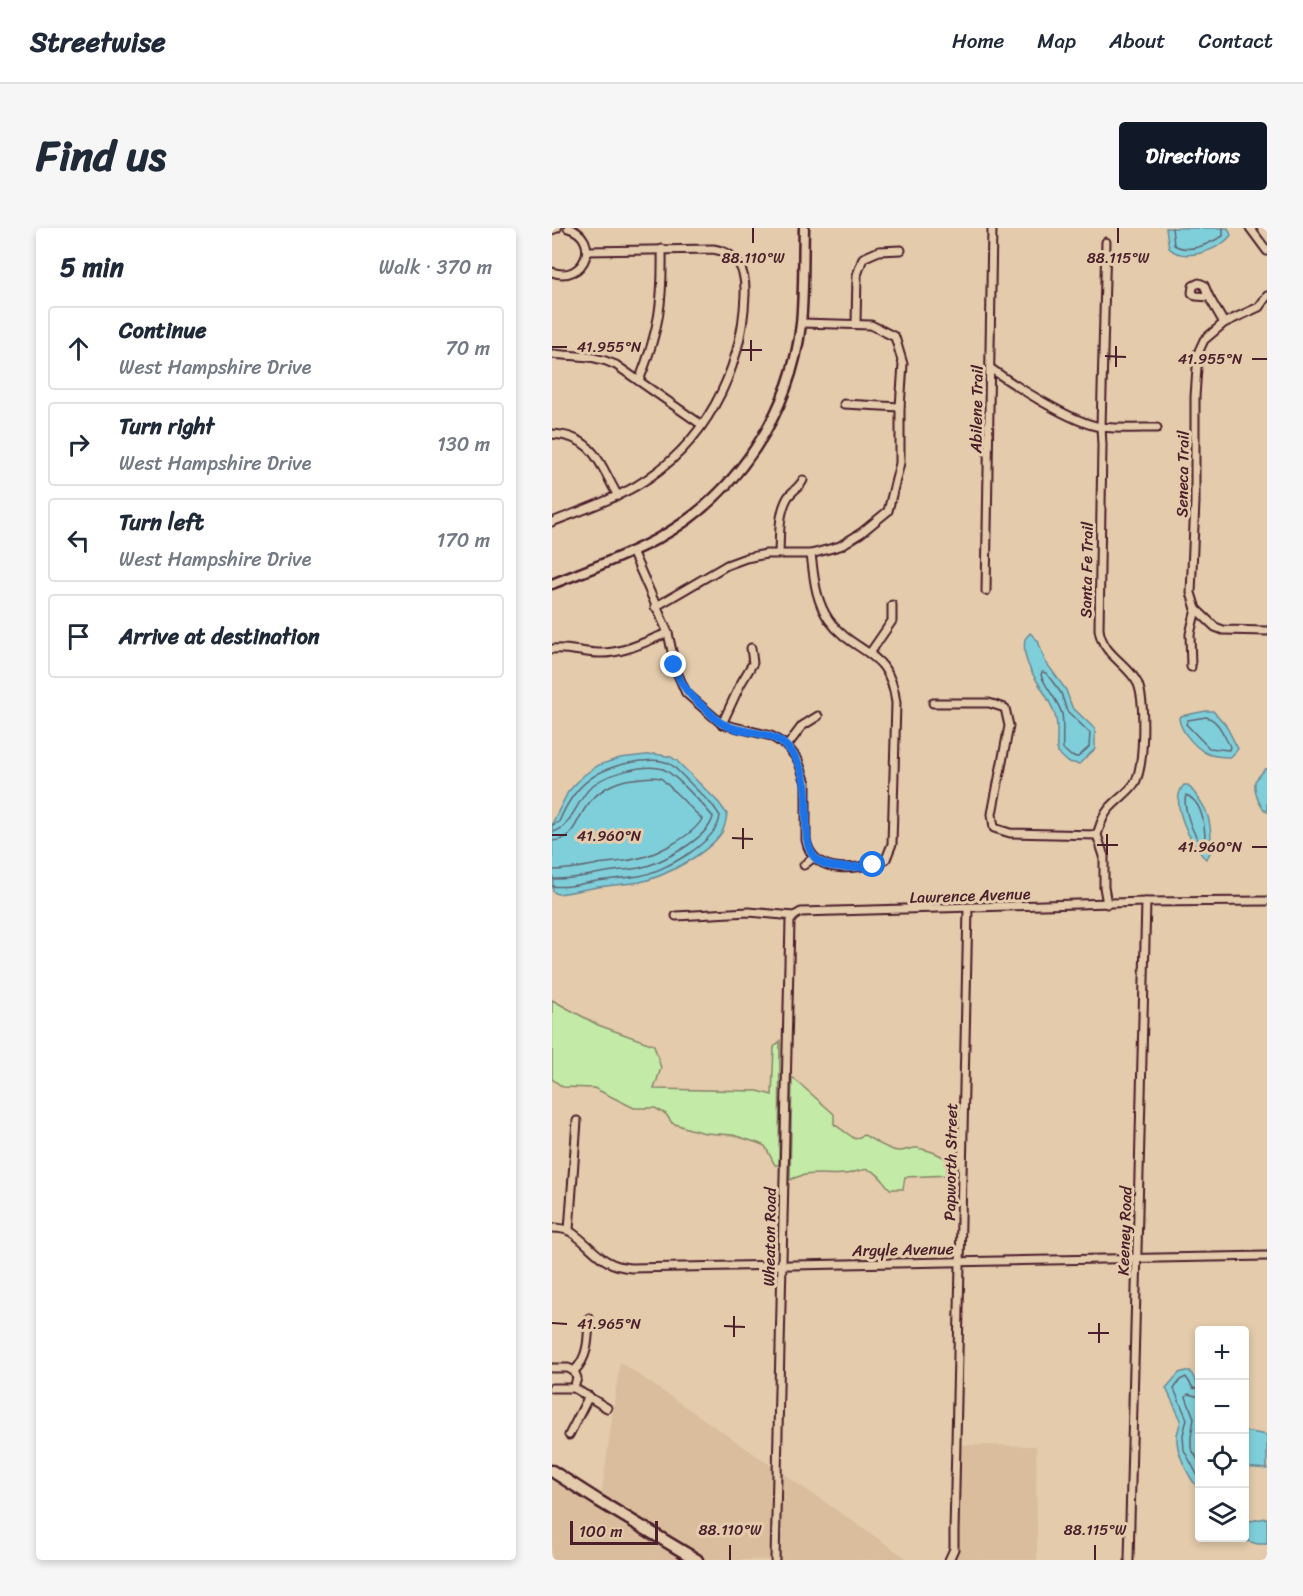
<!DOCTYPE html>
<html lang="en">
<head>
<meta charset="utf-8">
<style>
  body { margin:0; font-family:Sriracha,sans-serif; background:#f6f6f7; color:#1f2937 }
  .controls { position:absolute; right:18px; bottom:18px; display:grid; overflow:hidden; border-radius:6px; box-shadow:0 3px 9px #0003 }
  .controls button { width:54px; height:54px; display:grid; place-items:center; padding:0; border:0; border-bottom:2px solid #e0e1e3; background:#fff; color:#1f2937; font:30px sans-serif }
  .scale { position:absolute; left:18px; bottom:15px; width:88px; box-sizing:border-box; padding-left:6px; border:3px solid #4a1f2b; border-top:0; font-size:16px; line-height:21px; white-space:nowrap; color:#4a1f2b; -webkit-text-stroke:4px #e3cbab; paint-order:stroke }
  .stop { position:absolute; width:18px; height:18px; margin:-14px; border:4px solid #1a73e8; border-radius:50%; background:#fff }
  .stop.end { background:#1a73e8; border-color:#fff; box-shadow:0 2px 6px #0008 }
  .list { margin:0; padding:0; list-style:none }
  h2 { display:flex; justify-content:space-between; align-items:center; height:78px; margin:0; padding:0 24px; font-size:26px }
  h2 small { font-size:20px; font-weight:400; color:#747a83 }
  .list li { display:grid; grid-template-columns:39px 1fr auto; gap:18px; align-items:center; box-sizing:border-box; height:84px; margin:0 12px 12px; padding:0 12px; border:2px solid #e0e1e3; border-radius:6px }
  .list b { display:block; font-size:22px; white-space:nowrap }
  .list p { margin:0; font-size:20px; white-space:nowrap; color:#747a83 }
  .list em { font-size:20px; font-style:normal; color:#747a83 }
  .icon { flex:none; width:33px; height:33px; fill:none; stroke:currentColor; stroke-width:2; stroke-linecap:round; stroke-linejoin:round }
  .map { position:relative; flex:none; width:715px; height:1332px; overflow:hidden; border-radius:6px }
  header { display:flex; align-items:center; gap:36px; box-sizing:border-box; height:84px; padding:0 30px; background:#fff; border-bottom:2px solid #e0e1e3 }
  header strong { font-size:28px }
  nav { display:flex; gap:33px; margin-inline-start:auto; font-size:21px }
  .intro { display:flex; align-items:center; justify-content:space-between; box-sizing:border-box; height:144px; padding:0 36px }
  h1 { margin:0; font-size:42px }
  .button { padding:15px 27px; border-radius:6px; background:#111827; color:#fff; font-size:21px; font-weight:700 }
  main { display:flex; gap:36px; padding:0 36px }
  aside { flex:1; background:#fff; border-radius:6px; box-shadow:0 3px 9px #0003 }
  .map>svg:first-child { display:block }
</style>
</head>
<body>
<header>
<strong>Streetwise</strong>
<nav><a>Home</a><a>Map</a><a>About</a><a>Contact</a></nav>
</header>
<div class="intro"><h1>Find us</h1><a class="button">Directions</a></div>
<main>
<aside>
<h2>5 min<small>Walk · 370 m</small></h2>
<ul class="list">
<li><svg class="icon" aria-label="ahead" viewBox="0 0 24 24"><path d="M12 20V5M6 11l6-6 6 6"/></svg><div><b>Continue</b><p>West Hampshire Drive</p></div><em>70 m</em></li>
<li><svg class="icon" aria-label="right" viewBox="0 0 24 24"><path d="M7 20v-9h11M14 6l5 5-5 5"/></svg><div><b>Turn right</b><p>West Hampshire Drive</p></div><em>130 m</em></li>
<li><svg class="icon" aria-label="left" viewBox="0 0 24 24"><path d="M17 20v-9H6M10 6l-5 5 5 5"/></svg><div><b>Turn left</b><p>West Hampshire Drive</p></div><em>170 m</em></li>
<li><svg class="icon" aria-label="arrive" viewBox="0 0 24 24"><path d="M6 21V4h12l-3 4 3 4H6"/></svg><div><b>Arrive at destination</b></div></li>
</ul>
</aside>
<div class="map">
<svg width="715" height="1332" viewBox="0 0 715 1332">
  <rect width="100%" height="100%" fill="#e3cbab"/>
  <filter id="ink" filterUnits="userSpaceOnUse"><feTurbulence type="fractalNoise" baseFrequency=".0167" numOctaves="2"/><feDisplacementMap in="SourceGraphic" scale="12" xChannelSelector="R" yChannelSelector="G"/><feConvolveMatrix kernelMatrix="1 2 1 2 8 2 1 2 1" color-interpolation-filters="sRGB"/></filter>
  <g filter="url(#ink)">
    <g fill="#d9bd9c">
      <path d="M68 1134 357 1332H150L49 1271Z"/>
      <path d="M406 1217 484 1218 485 1332H400Z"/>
      <path d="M0 1245 143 1332H0Z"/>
    </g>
    <g fill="#c3eaa6" stroke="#868468" stroke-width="1.5">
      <path d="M0 772 46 797 102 817 109 840 102 861 206 863 220 867 222 819 228 813 227 937H223L213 918 206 915 181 907 153 905 138 901 120 895 114 886 103 880H82L42 860 11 859 0 851Z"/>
      <path d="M240 849 282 886V896L303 911 312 907C322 912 335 922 346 923 352 924 359 919 365 920 377 922 408 931 398 947L353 949 351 961H338C333 956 328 947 322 944 312 938 304 945 294 946 275 948 256 942 238 952Z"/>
    </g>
    <g fill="#7fcfda" stroke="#6a8994" stroke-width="1.5">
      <path d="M614 0H676L679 7C669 22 632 35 617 20Z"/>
      <path d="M478 405 486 413 493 433 514 462 520 479 543 501V521L527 536 516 534 505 524C504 512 507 498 503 487 495 460 468 441 473 411Z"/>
      <path d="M654 483H661L673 496 686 521 679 529C671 529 661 529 654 525 643 519 628 503 627 490L629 488Z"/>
      <path d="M103 526 119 529 125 533 167 575 175 586C174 592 173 599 170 604 157 625 112 649 88 654 74 656 60 657 46 659 32 661 19 665 5 666L1 663 0 596 16 564 32 547 47 537 68 530Z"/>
      <path d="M713 541H715V584C706 577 702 563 703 553Z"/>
      <path d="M632 557H636C653 577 659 587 659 613 660 621 659 626 654 631 640 619 616 573 632 557Z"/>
      <path d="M634 1143H638L647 1159V1261C637 1250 623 1223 625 1207 626 1202 628 1197 629 1192L614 1160 627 1145Z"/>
      <path d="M692 1203 715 1207V1241L693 1239Z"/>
      <path d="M715 1290V1316H706L683 1310H692L693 1294Z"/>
    </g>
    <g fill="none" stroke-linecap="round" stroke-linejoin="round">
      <g stroke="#5f6571" stroke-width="1.5">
        <path d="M620 0 622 17C638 26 656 16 671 8V0"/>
        <path d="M490 444 494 445 509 465 515 483 538 505 537 519 526 529 519 528 511 521C510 510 512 497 510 486 506 472 494 461 489 447Z"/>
        <path d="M654 489C667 492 671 507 678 518L677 522 657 520 634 496 636 492Z"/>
        <path d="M634 567C651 574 653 598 653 614L651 617C642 611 630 578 634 567Z"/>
        <path d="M0 597 7 594C23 554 48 538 89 533 101 532 111 531 121 538L162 579 168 588C165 615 112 643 87 648 73 650 59 651 45 653 29 656 16 660 0 658"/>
        <path d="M0 604C18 603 25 570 41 557 55 546 93 535 111 541 122 545 154 580 161 589 156 611 107 636 87 640 76 642 65 642 55 644 36 647 19 652 0 651"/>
        <path d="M0 613C22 612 23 594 34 579 45 563 62 553 81 551 91 550 100 548 109 550L150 591C141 608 102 628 83 631 71 634 58 634 46 636 30 639 16 642 0 642"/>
        <path d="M648 1161 641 1160 634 1149 628 1152 622 1161 635 1191 631 1207 632 1222 648 1252"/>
        <path d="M648 1169 636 1166 634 1169 642 1190 639 1209V1220L648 1235"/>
      </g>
      <defs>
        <g id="minor">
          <path d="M698 0 715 23"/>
          <path d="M0 2 5 0"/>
          <path d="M554 14 549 199 550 217 547 401C550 427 576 435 586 456 593 474 593 540 582 556 575 566 564 572 556 582 550 589 548 598 545 607L552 628V659L555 676"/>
          <path d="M0 44C33 56 50 10 16 0"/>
          <path d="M715 68 707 79 672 95 652 112 646 125 643 169V274L639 365 644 381 663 399 671 402 715 403"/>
          <path d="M657 69 644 68 640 65 641 58 647 55 652 57 657 69 672 95"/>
          <path d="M304 96 305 47 311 30 327 23 349 22"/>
          <path d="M0 126C25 129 40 126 64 137L150 197"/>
          <path d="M438 140C462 157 520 195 549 199 567 201 587 200 605 200"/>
          <path d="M87 153C107 102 111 75 110 21"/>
          <path d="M292 176 348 179"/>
          <path d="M0 206C42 208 47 235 66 268"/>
          <path d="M0 294C28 283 58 273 84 258 152 218 190 145 193 67 194 43 187 25 161 21L35 23"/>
          <path d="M80 323 116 405 124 442 134 465 170 496 219 508 235 518 246 532 254 555V612C261 649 309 642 334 631L340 616 344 475C338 419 303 428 277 392 263 372 262 349 259 326"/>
          <path d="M227 325C228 307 226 286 236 269 241 262 248 259 251 252"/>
          <path d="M434 363 440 0"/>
          <path d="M103 379 175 337 194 330 214 326H259L288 318 309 305 336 283 348 235V179L351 136 343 109 319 97 249 95"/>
          <path d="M0 421C16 419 31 425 47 425 71 426 94 413 116 405"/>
          <path d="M318 425 340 393V377"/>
          <path d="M639 439 638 406 644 381"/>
          <path d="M381 475H437L453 480 457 498 440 586 442 600 458 605 545 607"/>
          <path d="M170 496 188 457 201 435 199 420"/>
          <path d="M235 518 250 498 266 488"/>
          <path d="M252 637 261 630"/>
          <path d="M124 688 197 684 242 688 249 684 594 674 715 673"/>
          <path d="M0 1000C6 1000 14 1001 19 1004 42 1019 48 1038 79 1040L715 1028"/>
          <path d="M17 1002 25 893"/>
          <path d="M0 1140H16L22 1143 25 1150 22 1160 55 1180"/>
          <path d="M22 1143C37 1129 36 1110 37 1090"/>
          <path d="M0 1160H22"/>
          <path d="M17 1207 37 1168"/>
          <path d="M223 1332 238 693 242 688"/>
          <path d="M397 1332 402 1321V1304L416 681"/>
          <path d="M577 1332 594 674"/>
        </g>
        <path id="tertiary" d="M0 356C35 342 72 329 105 311 184 268 239 185 249 96 252 64 251 32 252 0"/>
        <path id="primary" d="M0 1243 47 1273 145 1332"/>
      </defs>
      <use href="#minor" stroke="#4a1f2b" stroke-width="11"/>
      <use href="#tertiary" stroke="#4a1f2b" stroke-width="13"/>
      <use href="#primary" stroke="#4a1f2b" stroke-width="15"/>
      <use href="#minor" stroke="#e3cbab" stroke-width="7"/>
      <use href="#tertiary" stroke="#e3cbab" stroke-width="8"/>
      <use href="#primary" stroke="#e3cbab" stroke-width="10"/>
    </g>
  </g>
  <g fill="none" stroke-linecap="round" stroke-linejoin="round" filter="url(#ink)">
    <path stroke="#1a73e8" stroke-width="8" d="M122 437C129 459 140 470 157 484 161 488 166 494 171 496 196 509 222 499 241 526 278 578 214 654 321 637"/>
  </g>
  <path fill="none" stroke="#4a1f2b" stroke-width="2" d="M201 15V0M566 15V0M0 119H15M189 122H210M553 128 574 129M700 131H715M199 133V112M564 139V118M0 607H15M180 610 201 611M545 617H566M700 619H715M191 621V600M555 627V606M0 1095 15 1096M172 1098 193 1099M536 1105H557M182 1109V1088M547 1115V1095M178 1332V1317M543 1332V1317"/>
  <g text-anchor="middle" stroke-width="6" stroke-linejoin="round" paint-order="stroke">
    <g font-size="16" fill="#4a1f2b" stroke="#e3cbab">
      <text transform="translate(424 181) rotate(-89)" y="6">Abilene Trail</text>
      <text transform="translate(630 246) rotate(-89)" y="6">Seneca Trail</text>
      <text transform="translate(534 342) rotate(-89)" y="6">Santa Fe Trail</text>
      <text transform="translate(418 667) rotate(-2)" y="6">Lawrence Avenue</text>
      <text transform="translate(398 934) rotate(-89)" y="6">Papworth Street</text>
      <text transform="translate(572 1003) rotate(-88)" y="6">Keeney Road</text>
      <text transform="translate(217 1009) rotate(-89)" y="6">Wheaton Road</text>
      <text transform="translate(351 1021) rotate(-1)" y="6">Argyle Avenue</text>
    </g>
  </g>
  <g font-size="15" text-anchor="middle" fill="#4a1f2b" stroke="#e3cbab" stroke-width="6" stroke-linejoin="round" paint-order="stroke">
    <text x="201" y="35">88.110°W</text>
    <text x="566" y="35">88.115°W</text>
    <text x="57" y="124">41.955°N</text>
    <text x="658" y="136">41.955°N</text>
    <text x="57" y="613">41.960°N</text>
    <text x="658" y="624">41.960°N</text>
    <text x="57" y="1101">41.965°N</text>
    <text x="178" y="1307">88.110°W</text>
    <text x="543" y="1307">88.115°W</text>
  </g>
</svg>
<div class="controls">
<button>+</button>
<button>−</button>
<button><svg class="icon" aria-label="locate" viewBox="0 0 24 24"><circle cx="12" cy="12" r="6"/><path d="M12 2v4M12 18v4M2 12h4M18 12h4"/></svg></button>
<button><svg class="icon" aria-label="layers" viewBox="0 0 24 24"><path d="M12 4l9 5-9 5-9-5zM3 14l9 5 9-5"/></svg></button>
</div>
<div class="scale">100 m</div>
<div class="stop" style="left:321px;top:637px"></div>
<div class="stop end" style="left:122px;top:437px"></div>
</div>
</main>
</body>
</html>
